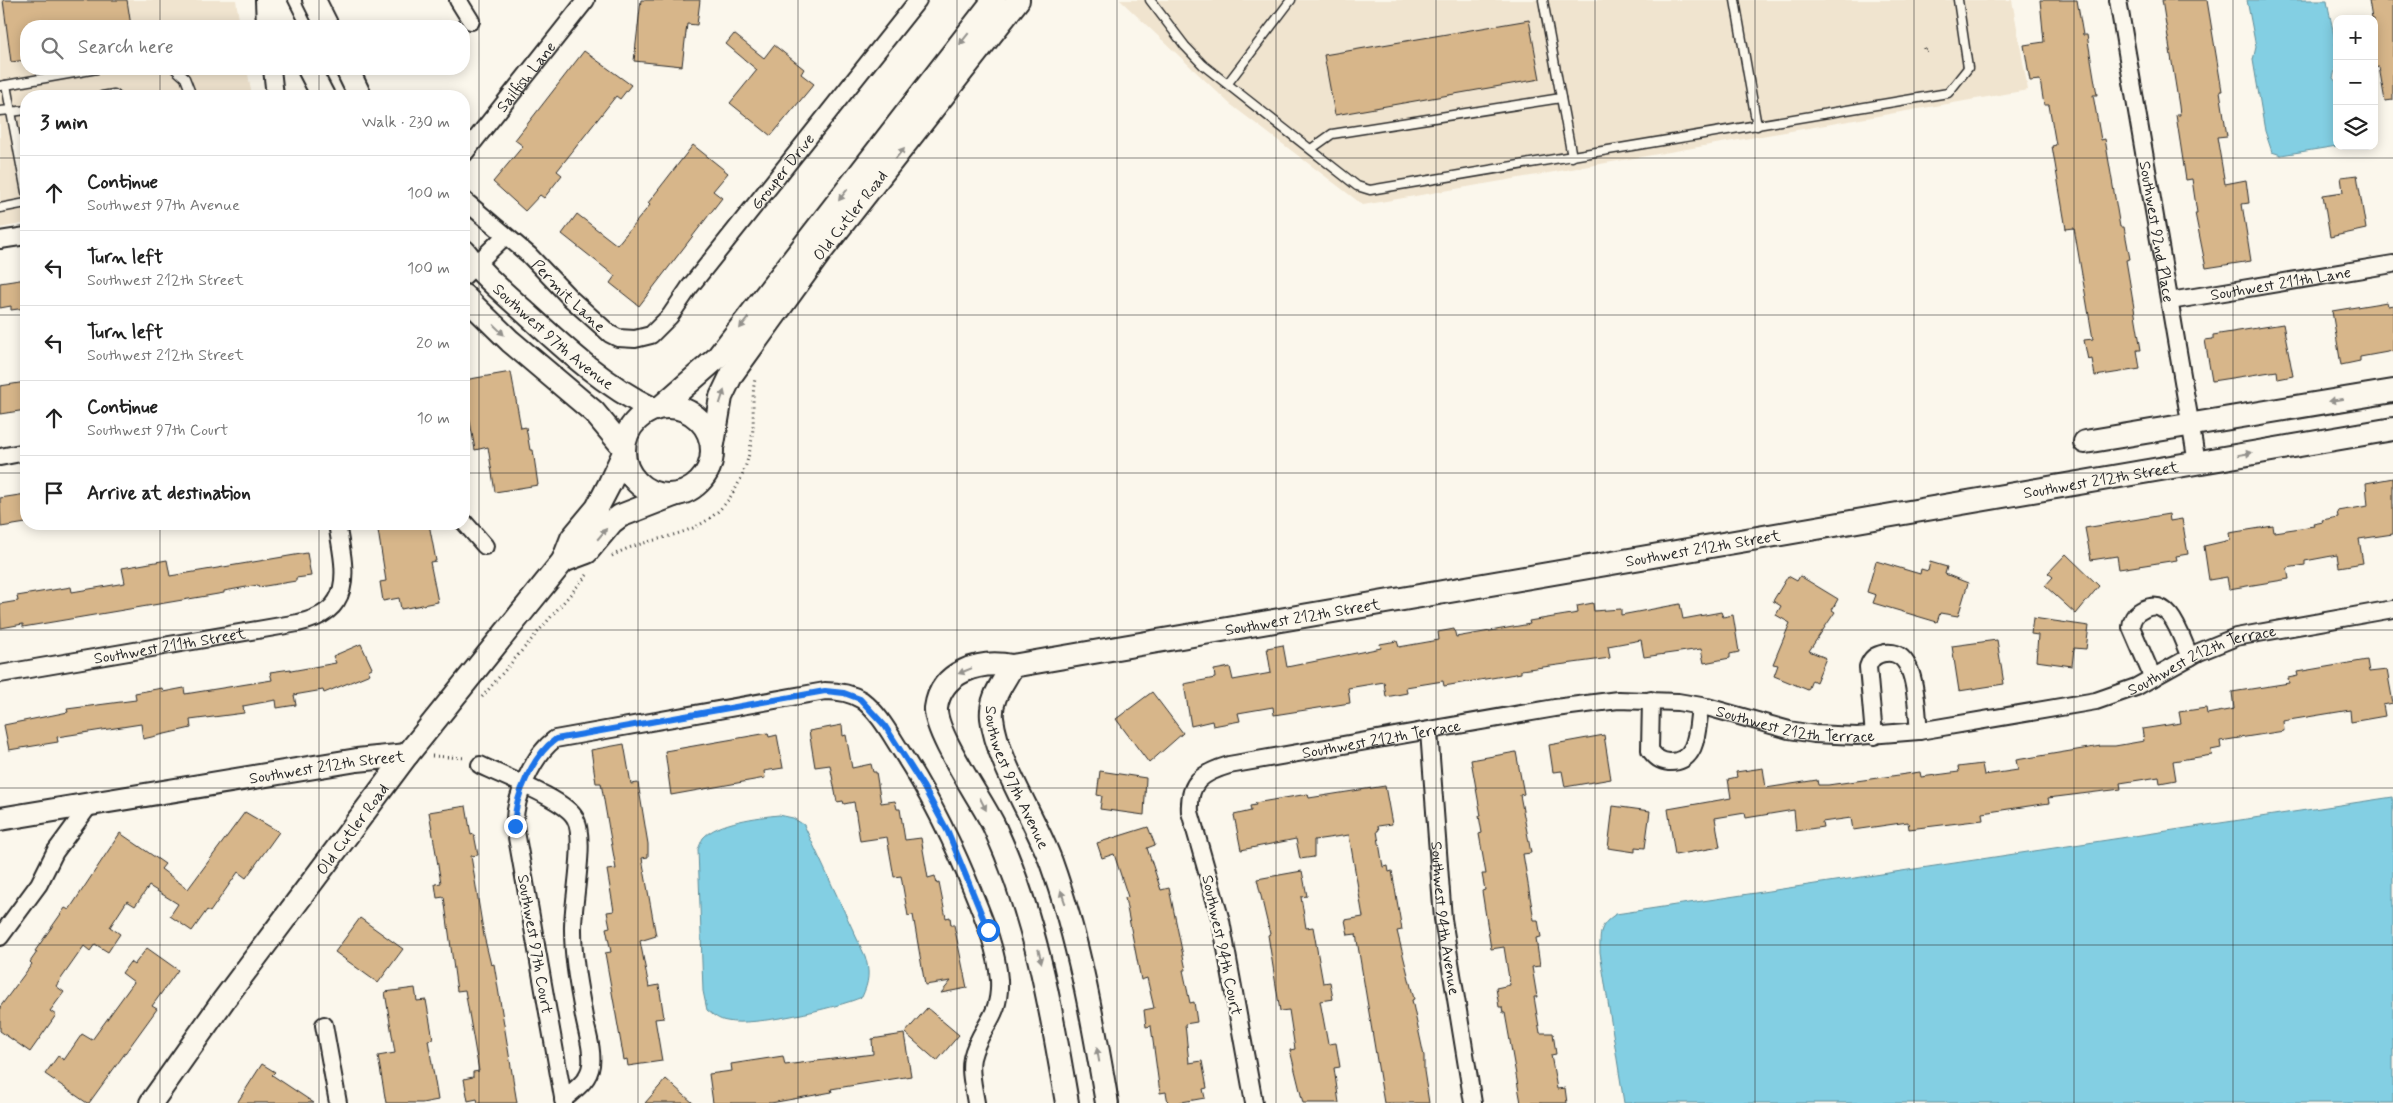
<!DOCTYPE html>
<html lang="en">
<head>
<meta charset="utf-8">
<style>
  body { margin:0; font-family:Mynerve,sans-serif; background:#f2f2f2; color:#222 }
  .controls { position:absolute; right:15px; top:15px; display:grid; overflow:hidden; border-radius:10px; box-shadow:0 2px 12px #0003 }
  .controls button { width:45px; height:45px; display:grid; place-items:center; padding:0; border:0; border-bottom:1px solid #e0e0e0; background:#fff; color:#222; font:25px sans-serif }
  .stop { position:absolute; width:15px; height:15px; margin:-11px; border:4px solid #1a73e8; border-radius:50%; background:#fff }
  .stop.end { background:#1a73e8; border-color:#fff; box-shadow:0 1px 5px #0008 }
  .list { margin:0; padding:0; list-style:none }
  h2 { display:flex; justify-content:space-between; align-items:center; height:65px; margin:0; padding:0 20px; font-size:21px }
  h2 small { font-size:16px; font-weight:400; color:#767676 }
  .list li { display:grid; grid-template-columns:32px 1fr auto; gap:15px; align-items:center; box-sizing:border-box; height:75px; padding:0 20px; border-top:1px solid #e0e0e0 }
  .list b { display:block; font-size:19px; white-space:nowrap }
  .list p { margin:0; font-size:16px; white-space:nowrap; color:#767676 }
  .list em { font-size:16px; font-style:normal; color:#767676 }
  .icon { flex:none; width:28px; height:28px; fill:none; stroke:currentColor; stroke-width:2; stroke-linecap:round; stroke-linejoin:round }
  .map { position:relative; flex:none; width:2393px; height:1103px; overflow:hidden }
  .search { position:absolute; background:#fff; box-shadow:0 2px 12px #0003; left:20px; top:20px; width:450px; height:55px; display:flex; align-items:center; gap:12px; box-sizing:border-box; padding:0 18px; border-radius:20px; color:#767676; font-size:19px }
  .panel { position:absolute; background:#fff; box-shadow:0 2px 12px #0003; left:20px; top:90px; width:450px; height:440px; border-radius:20px }
  .map>svg:first-child { display:block }
</style>
</head>
<body>
<div class="map">
<svg width="2393" height="1103" viewBox="0 0 2393 1103">
  <rect width="100%" height="100%" fill="#fbf7ec"/>
  <filter id="ink" filterUnits="userSpaceOnUse"><feTurbulence type="fractalNoise" baseFrequency=".02" numOctaves="2"/><feDisplacementMap in="SourceGraphic" scale="10" xChannelSelector="R" yChannelSelector="G"/><feConvolveMatrix kernelMatrix="1 2 1 2 8 2 1 2 1" color-interpolation-filters="sRGB"/></filter>
  <g filter="url(#ink)">
    <g fill="#f0e4cf">
      <path d="M0 0H236L240 26H26V69H247L252 96H26V223L0 228Z"/>
      <path d="M1120 0H2012L2028 90 1363 205 1230 104Z"/>
    </g>
    <g fill="#83cfe3" stroke="#608d99">
      <path d="M2247 0H2327C2331 26 2341 52 2333 78L2337 83V146L2281 155 2272 152 2265 131 2253 60 2256 47Z"/>
      <path d="M2393 797V1103H1624L1600 952C1600 933 1599 925 1616 914Z"/>
      <path d="M779 815 793 818 804 825 865 956C870 972 869 982 862 997 837 1008 752 1027 727 1021 719 1020 713 1015 707 1010L703 991 698 849C700 846 701 841 703 838 717 822 759 817 779 815Z"/>
    </g>
    <g fill="#d7b68a" stroke="#2b2b2b">
      <path d="M3 0H127L131 26H26V60L11 62Z"/>
      <path d="M641 0H700L697 25 687 24 682 66 634 61Z"/>
      <path d="M2040 0H2077L2083 35H2087L2097 95H2093L2101 140 2105 139 2120 227H2124L2130 259 2126 260 2141 350H2137L2140 369 2095 376 2092 359 2088 360 2084 340 2093 339 2074 228 2066 229 2052 146 2056 145 2049 105H2044L2040 80 2030 81 2024 45 2044 42Z"/>
      <path d="M2162 0H2207L2222 91H2220L2227 136 2217 137 2225 184 2246 180 2249 203 2242 204 2251 261 2206 268 2195 213H2197L2192 179 2186 180 2176 115H2180L2179 106Z"/>
      <path d="M2369 0H2393V100L2385 101 2379 67 2374 68V19H2372Z"/>
      <path d="M1529 20 1540 79 1335 115 1324 55Z"/>
      <path d="M734 34 764 58 774 45 804 69 801 74 814 84 771 136 730 103 757 70 726 44Z"/>
      <path d="M584 51 631 85 620 99 616 96 557 171 562 175 544 198 540 195 525 211 493 182 523 146 515 140Z"/>
      <path d="M693 145 728 173 713 191 722 198 639 306 610 283 615 276 562 234 577 214 617 245 650 205 648 203Z"/>
      <path d="M2357 175 2366 229 2330 237 2323 195 2343 192 2341 177Z"/>
      <path d="M26 279V308L11 310V306L0 308V283Z"/>
      <path d="M2387 302 2388 306 2393 305V351L2360 357V361L2341 365 2332 311Z"/>
      <path d="M2283 324 2293 376 2278 379 2277 371 2212 381 2205 340 2213 339V335Z"/>
      <path d="M511 372 521 428 526 427 530 450H533L538 485 495 492 488 447 475 450 467 404H464V380Z"/>
      <path d="M26 382V410L0 414V386Z"/>
      <path d="M2393 478V534L2359 539 2363 563 2339 567 2337 555 2305 561V565L2287 568 2289 579 2229 589 2227 577 2209 580 2204 546 2230 540 2229 533 2273 526 2274 532 2314 526 2313 524 2323 522 2322 520 2338 517 2337 511 2368 506 2366 483Z"/>
      <path d="M26 494V523L1 527 0 498Z"/>
      <path d="M2169 514 2170 521 2182 519 2188 554 2176 556 2177 560 2119 569 2117 556 2091 560 2085 528Z"/>
      <path d="M377 524H429L436 561 430 562 438 602 401 609 399 598 383 601 380 582 386 581Z"/>
      <path d="M307 553 311 576 296 578V581L259 587 258 585 224 591V593L23 627V624L1 628 0 604 18 601 17 596 71 587 72 592 125 583 122 568 167 560 170 576Z"/>
      <path d="M2066 554 2099 586 2076 614 2045 586 2053 577 2048 573Z"/>
      <path d="M1876 561 1920 574 1921 569 1928 571 1930 562 1947 567 1945 574 1968 583 1958 616 1940 613 1937 622 1873 603 1876 595 1867 592Z"/>
      <path d="M1788 576 1797 581 1800 576 1838 599 1832 610 1835 612 1809 651 1826 658 1816 682 1812 680 1808 690 1774 676 1778 665 1773 664 1790 623 1776 615 1781 606 1773 601Z"/>
      <path d="M1593 603 1594 611 1621 609V615L1680 604 1683 619 1721 612 1723 617 1733 615 1739 652 1730 654V658L1704 663 1701 649 1644 657 1641 640 1608 646 1610 658 1521 670V673L1444 686 1443 681 1406 687 1407 693 1386 697 1384 682 1348 688 1350 703 1274 715 1273 707 1238 713 1240 721 1213 726 1212 721 1191 726 1184 684 1215 678 1214 670 1230 667 1233 680 1271 673 1267 648 1283 645 1287 667 1381 648 1380 644 1397 641 1399 647 1439 640 1438 632 1454 629 1456 637 1530 624 1529 621 1578 613 1577 606Z"/>
      <path d="M2033 618 2089 626 2086 649 2074 648 2072 666 2036 661 2038 635 2031 634Z"/>
      <path d="M1997 640 2004 684 1959 691 1952 646Z"/>
      <path d="M361 644 372 668 368 670 370 674 324 693 323 690 294 695 296 705 277 708 276 700 243 706 244 713 190 720 191 728 143 739 141 724 57 737 58 742 9 750 4 725 68 712 67 709 136 700 135 693 162 688 163 692 184 688 185 694 272 680 270 672 291 669V671L336 663 333 656Z"/>
      <path d="M2367 660 2369 672 2387 670 2393 703 2383 705 2385 716 2351 722 2350 710 2283 721 2284 731 2220 741 2221 748 2211 750 2212 755 2173 761 2176 780 2160 783 2159 777 2120 783 2121 789 2048 798 2049 803 1982 813 1983 820 1909 829 1908 822 1853 830 1851 818 1822 822 1823 827 1796 831 1794 810 1746 818 1745 813 1715 818 1720 847 1675 855 1668 809 1731 798 1728 779 1737 777 1736 772 1763 768 1766 788 1817 780 1818 785H1828L1920 772 1921 777 1959 772 1958 767 1982 764 1984 775 2018 770 2016 760 2101 746H2115L2144 741 2142 729 2181 723 2179 712 2206 708 2207 714 2234 709 2232 692 2289 683 2288 678 2298 676 2297 672Z"/>
      <path d="M1152 692 1183 733 1149 763 1116 719Z"/>
      <path d="M842 725 843 736 846 735 852 768 871 764 873 772H876L881 803 895 801 897 809H900L905 840 921 838 928 878 935 876 937 884 939 883 946 918 950 917 951 925H954L967 988 941 993 951 981 925 985 913 915 908 916 901 876 894 877 887 837 860 841 854 802 844 804 843 801 837 802 830 765 815 767 809 731Z"/>
      <path d="M768 733 769 737 777 735 783 768 764 771 765 778 671 795 665 751Z"/>
      <path d="M1604 735 1611 779 1565 787 1562 771 1553 772 1549 745Z"/>
      <path d="M624 744 631 784 638 783 648 844V857L642 858 656 936 640 941 649 987 659 985 664 1018 655 1019 662 1061 628 1066 627 1059 624 1060 605 953 611 952 606 928 610 927 607 912 614 911 607 870 616 869 601 783H596L591 750Z"/>
      <path d="M1516 752 1524 794 1520 795 1531 853 1523 854 1534 920H1538L1541 937 1536 938 1540 966 1532 967 1537 997H1534L1540 1033H1553L1556 1054 1551 1055 1557 1089 1565 1088 1567 1103H1521L1505 1013H1503L1502 1007H1499L1496 988 1510 985 1504 947 1491 949 1482 891 1485 890 1482 874H1486L1479 834 1482 833 1479 816H1481L1471 760Z"/>
      <path d="M1100 771 1146 778 1144 815 1100 809 1102 796 1097 795Z"/>
      <path d="M1385 786 1392 824 1378 826 1379 830 1377 831 1383 867 1388 866 1389 872 1392 871 1402 930 1397 931 1414 999 1412 1000 1424 1056V1071L1429 1103H1384L1356 934 1348 935 1345 920 1363 917 1349 835 1314 840V857L1300 859 1296 839 1241 850 1234 815 1251 811 1250 806 1256 805 1255 803 1308 794 1309 798Z"/>
      <path d="M466 806 471 835 474 834 478 855 471 856 484 936 491 965 494 964 517 1103H478L477 1099 468 1101 464 1079 473 1077V1072L479 1071 465 990 457 991 444 897 437 898 435 884 441 883 429 812Z"/>
      <path d="M1613 806 1650 811 1645 848 1635 847V852L1608 848Z"/>
      <path d="M245 812 279 832 246 878 238 872 210 912 207 910 192 931 170 916 178 904 149 886 135 906 127 901 110 927 120 934 108 952 95 944 90 951 84 946 56 986 64 992 50 1011 56 1015 30 1052 0 1031V1007L32 964 30 962 37 952 35 951 65 908 69 910 120 833 165 864 161 869 188 889Z"/>
      <path d="M1148 827 1155 845 1147 848 1161 890 1169 888 1186 970H1183L1190 1003 1194 1002 1197 1022 1185 1024 1189 1063 1202 1061 1207 1088 1203 1089 1205 1098 1176 1103H1168L1166 1092 1160 1093 1151 1026 1146 1027 1144 1010 1154 1008 1147 978 1141 980 1125 898 1128 897 1114 854 1102 858 1097 843Z"/>
      <path d="M1302 871 1307 896 1301 897 1306 928 1313 927 1323 983 1330 982 1333 999 1320 1001 1328 1044 1336 1043 1340 1067 1334 1068 1339 1103H1303L1290 1050 1295 1049 1289 1010 1280 1011 1268 935 1270 934 1257 879Z"/>
      <path d="M360 918 403 949 378 983 335 952Z"/>
      <path d="M147 948 178 970 152 1006 157 1009 89 1103H87L45 1074 58 1056 64 1060 82 1034 92 1040 134 982 122 973 130 962 134 965Z"/>
      <path d="M415 988 417 1001 426 1000 433 1039 428 1040 438 1100 422 1103H386L378 1056 395 1053 385 992Z"/>
      <path d="M927 1008 959 1035 937 1061 905 1033Z"/>
      <path d="M904 1034 911 1076 831 1089 832 1092 771 1103H713L709 1074 732 1071 731 1064 783 1056 785 1065 873 1054 872 1039Z"/>
      <path d="M262 1064 275 1072 272 1075 314 1103H237Z"/>
      <path d="M666 1079 693 1103H645Z"/>
    </g>
    <g fill="none" stroke-linecap="round" stroke-linejoin="round">
      <defs>
        <g id="lane">
          <path d="M1150 0 1185 46 1203 65 1357 186 1370 190 1948 93 1968 68 1958 0"/>
          <path d="M1543 0 1572 157"/>
          <path d="M1735 0 1757 126"/>
          <path d="M175 69 185 78 192 96"/>
          <path d="M1228 83 1291 0"/>
          <path d="M6 85 26 192"/>
          <path d="M0 86 97 69"/>
          <path d="M102 96 114 94 117 96"/>
          <path d="M0 111 11 110"/>
          <path d="M11 112 26 110"/>
          <path d="M1311 149 1332 134 1561 98"/>
          <path d="M0 208 26 203"/>
        </g>
        <g id="street">
          <path d="M264 0 265 26"/>
          <path d="M458 0 471 21"/>
          <path id="s1" d="M2118 0 2197 463"/>
          <path d="M272 69 275 96"/>
          <path id="s2" d="M464 154 586 0"/>
          <path id="s3" d="M464 200 529 255 571 299 610 334 618 338 635 339 651 335 670 316 689 288 918 0"/>
          <path d="M0 240 26 236"/>
          <path d="M464 276 505 236"/>
          <path id="s4" d="M2170 301 2393 264"/>
          <path d="M0 457 26 452"/>
          <path d="M464 522 485 546"/>
          <path id="s5" d="M0 674 298 623C356 611 345 570 337 524"/>
          <path d="M2153 678 2131 627C2132 617 2136 613 2144 609 2172 596 2181 639 2190 657"/>
          <path d="M1651 700 1650 750C1656 758 1660 761 1669 762 1699 763 1697 727 1700 706"/>
          <path id="s6" d="M1429 731 1443 919 1473 1103"/>
          <path d="M1874 736 1868 667C1871 658 1875 655 1885 653 1918 648 1916 709 1919 731"/>
          <path d="M480 765C502 776 565 799 575 818 587 839 572 903 573 930 573 960 579 988 584 1017 587 1033 593 1049 591 1065 589 1081 574 1090 563 1100"/>
          <path d="M0 937 39 884 55 852 91 803"/>
          <path d="M324 1025 338 1103"/>
          <path d="M564 1103 515 826C513 800 533 755 555 739L825 691C838 691 851 693 862 700 879 713 890 734 901 751 932 799 954 844 975 897 986 924 997 951 999 980 1001 1019 980 1025 972 1058 969 1072 974 1089 976 1103"/>
          <path id="s7" d="M1254 1103 1221 921 1190 812C1188 782 1202 773 1229 765L1555 708 1618 700 1678 702 1707 707 1789 730 1814 734 1857 736 1919 731 2096 701 2136 687 2199 652 2236 637 2393 609"/>
        </g>
        <g id="secondary">
          <path d="M274 0 287 26"/>
          <path d="M314 0 327 26"/>
          <path d="M309 69 323 96"/>
          <path d="M347 69 360 96"/>
          <path id="s8" d="M464 251C482 275 504 293 526 313 565 349 605 386 653 409"/>
          <path d="M464 296 510 341 594 412 623 447"/>
          <path d="M662 406 717 358 994 0"/>
          <circle cx="668" cy="451" r="44"/>
          <path d="M2085 442 2393 391"/>
          <path id="s9" d="M713 444 721 397 732 374 819 254 1018 0"/>
          <path d="M563 561 587 552 612 522 620 516 674 495"/>
          <path id="s10" d="M1012 666C1003 684 990 697 992 718 997 762 1035 818 1051 862 1079 940 1093 1021 1107 1103"/>
          <path id="s11" d="M0 819 357 760 407 755"/>
          <path id="s12" d="M151 1103 223 1001 407 755 563 561 572 538 597 508 609 485 623 455"/>
          <path id="s13" d="M1067 1103C1051 1007 1035 915 994 826 981 799 934 733 936 708 941 671 980 660 1012 666L2393 429"/>
        </g>
      </defs>
      <use href="#lane" stroke="#2b2b2b" stroke-width="11"/>
      <use href="#street" stroke="#2b2b2b" stroke-width="20"/>
      <use href="#secondary" stroke="#2b2b2b" stroke-width="26"/>
      <g stroke="#2b2b2b" stroke-width="3" stroke-dasharray="1 4" stroke-linecap="butt">
        <path d="M1924 48V51L1929 50"/>
        <path d="M612 556C636 542 662 540 688 530 728 515 747 477 752 437 755 418 751 399 755 379"/>
        <path d="M482 697 587 575"/>
        <path d="M432 756 466 758"/>
      </g>
      <use href="#lane" stroke="#fbf7ec" stroke-width="8"/>
      <use href="#street" stroke="#fbf7ec" stroke-width="16"/>
      <use href="#secondary" stroke="#fbf7ec" stroke-width="22"/>
    </g>
    <defs><path id="oneway-solid" d="M-6-.8H1V-3.2L6.5 0L1 3.2V.8H-6Z" transform="scale(1.25)"/></defs>
    <g fill="#93918c">
      <use href="#oneway-solid" transform="translate(964 39) rotate(128)"/>
      <use href="#oneway-solid" transform="translate(900 153) rotate(-51)"/>
      <use href="#oneway-solid" transform="translate(843 195) rotate(128)"/>
      <use href="#oneway-solid" transform="translate(744 323) rotate(128)"/>
      <use href="#oneway-solid" transform="translate(499 330) rotate(44)"/>
      <use href="#oneway-solid" transform="translate(722 397) rotate(-72)"/>
      <use href="#oneway-solid" transform="translate(2336 400) rotate(170)"/>
      <use href="#oneway-solid" transform="translate(2245 454) rotate(-10)"/>
      <use href="#oneway-solid" transform="translate(602 534) rotate(-50)"/>
      <use href="#oneway-solid" transform="translate(965 671) rotate(158)"/>
      <use href="#oneway-solid" transform="translate(983 804) rotate(63)"/>
      <use href="#oneway-solid" transform="translate(1063 897) rotate(-109)"/>
      <use href="#oneway-solid" transform="translate(1040 956) rotate(76)"/>
      <use href="#oneway-solid" transform="translate(1098 1055) rotate(-100)"/>
    </g>
  </g>
  <g fill="none" stroke-linecap="round" stroke-linejoin="round" filter="url(#ink)">
    <path stroke="#1a73e8" stroke-width="6" d="M515 826C513 799 533 755 556 739L825 691 844 693 860 699 885 726 923 786 948 832 988 930"/>
  </g>
  <path fill="none" stroke="#2b2b2b" stroke-width="1" stroke-opacity="0.55" d="M160 0V26M319 0V26M479 0V1103M638 0V1103M798 0V1103M957 0V1103M1117 0V1103M1276 0V1103M1436 0V1103M1595 0V1103M1755 0V1103M1914 0V1103M2074 0V1103M2233 0V1103M160 69V96M319 69V96M0 158H26M464 158H2393M0 315H26M464 315H2393M0 473H26M464 473H2393M160 524V1103M319 524V1103M0 630H2393M0 788H2393M0 945H2393"/>
  <g text-anchor="middle" stroke-width="5" stroke-linejoin="round" paint-order="stroke">
    <g font-size="16" fill="#2b2b2b" stroke="#fbf7ec">
      <text dy="6" stroke="none"><textPath href="#s2" startOffset="99">Sailfish Lane</textPath></text>
      <text dy="6" stroke="none"><textPath href="#s3" startOffset="451">Grouper Drive</textPath></text>
      <text dy="6" stroke="none"><textPath href="#s9" startOffset="271">Old Cutler Road</textPath></text>
      <text dy="6" stroke="none"><textPath href="#s1" startOffset="235">Southwest 92nd Place</textPath></text>
      <text dy="6" stroke="none"><textPath href="#s4" startOffset="112">Southwest 211th Lane</textPath></text>
      <text dy="6" stroke="none"><textPath href="#s3" startOffset="142">Permit Lane</textPath></text>
      <text dy="6" stroke="none"><textPath href="#s8" startOffset="124">Southwest 97th Avenue</textPath></text>
      <text dy="6" stroke="none"><textPath href="#s13" startOffset="1622">Southwest 212th Street</textPath></text>
      <text dy="6" stroke="none"><textPath href="#s13" startOffset="1218">Southwest 212th Street</textPath></text>
      <text dy="6" stroke="none"><textPath href="#s13" startOffset="812">Southwest 212th Street</textPath></text>
      <text dy="6" stroke="none"><textPath href="#s5" startOffset="172">Southwest 211th Street</textPath></text>
      <text dy="6" stroke="none"><textPath href="#s7" startOffset="1360">Southwest 212th Terrace</textPath></text>
      <text dy="6" stroke="none"><textPath href="#s7" startOffset="941">Southwest 212th Terrace</textPath></text>
      <text dy="6" stroke="none"><textPath href="#s7" startOffset="521">Southwest 212th Terrace</textPath></text>
      <text dy="6" stroke="none"><textPath href="#s11" startOffset="331">Southwest 212th Street</textPath></text>
      <text dy="6" stroke="none"><textPath href="#s10" startOffset="121">Southwest 97th Avenue</textPath></text>
      <text dy="6" stroke="none"><textPath href="#s12" startOffset="340">Old Cutler Road</textPath></text>
      <text dy="6" stroke="none"><textPath href="#s6" startOffset="188">Southwest 94th Avenue</textPath></text>
      <text transform="translate(536 944) rotate(80)" y="6">Southwest 97th Court</text>
      <text transform="translate(1223 945) rotate(78)" y="6">Southwest 94th Court</text>
    </g>
  </g>
</svg>
<div class="controls">
<button>+</button>
<button>−</button>
<button><svg class="icon" aria-label="layers" viewBox="0 0 24 24"><path d="M12 4l9 5-9 5-9-5zM3 14l9 5 9-5"/></svg></button>
</div>
<div class="stop" style="left:988px;top:930px"></div>
<div class="stop end" style="left:515px;top:826px"></div>
<div class="search"><svg class="icon" aria-label="search" viewBox="0 0 24 24"><circle cx="10" cy="10" r="6"/><path d="M15 15l6 6"/></svg>Search here</div>
<section class="panel">
<h2>3 min<small>Walk · 230 m</small></h2>
<ul class="list">
<li><svg class="icon" aria-label="ahead" viewBox="0 0 24 24"><path d="M12 20V5M6 11l6-6 6 6"/></svg><div><b>Continue</b><p>Southwest 97th Avenue</p></div><em>100 m</em></li>
<li><svg class="icon" aria-label="left" viewBox="0 0 24 24"><path d="M17 20v-9H6M10 6l-5 5 5 5"/></svg><div><b>Turn left</b><p>Southwest 212th Street</p></div><em>100 m</em></li>
<li><svg class="icon" aria-label="left" viewBox="0 0 24 24"><path d="M17 20v-9H6M10 6l-5 5 5 5"/></svg><div><b>Turn left</b><p>Southwest 212th Street</p></div><em>20 m</em></li>
<li><svg class="icon" aria-label="ahead" viewBox="0 0 24 24"><path d="M12 20V5M6 11l6-6 6 6"/></svg><div><b>Continue</b><p>Southwest 97th Court</p></div><em>10 m</em></li>
<li><svg class="icon" aria-label="arrive" viewBox="0 0 24 24"><path d="M6 21V4h12l-3 4 3 4H6"/></svg><div><b>Arrive at destination</b></div></li>
</ul>
</section>
</div>
</body>
</html>
